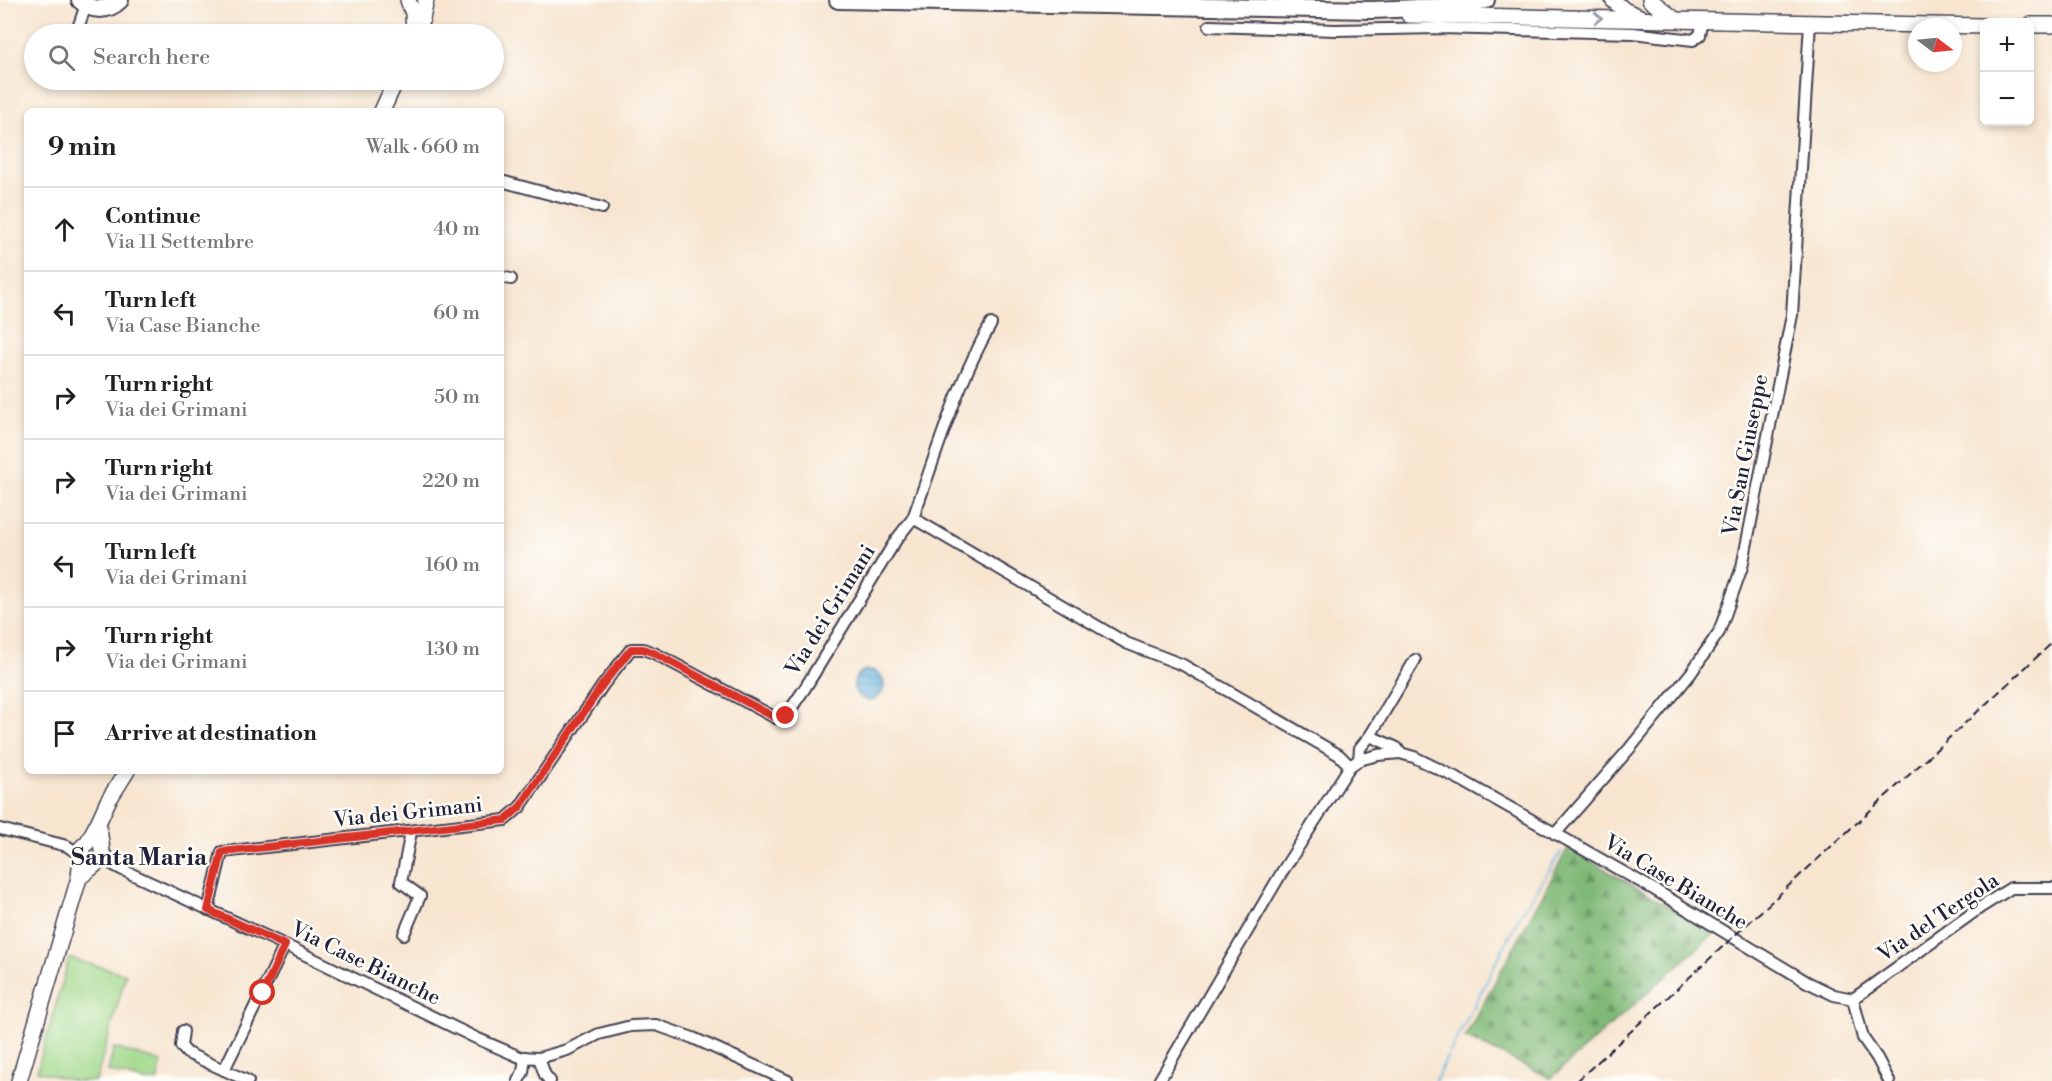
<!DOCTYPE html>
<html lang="en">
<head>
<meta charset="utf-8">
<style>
  body { margin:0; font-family:"Libre Bodoni",serif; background:#f6f6f6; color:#202124 }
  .controls { position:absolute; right:18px; top:18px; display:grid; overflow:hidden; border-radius:9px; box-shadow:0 3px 9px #0003 }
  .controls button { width:54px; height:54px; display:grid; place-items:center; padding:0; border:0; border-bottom:2px solid #e0e0e0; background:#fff; color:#202124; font:30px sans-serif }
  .compass { position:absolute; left:1908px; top:18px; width:54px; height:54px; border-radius:50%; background:#fff; box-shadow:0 3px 9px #0003; rotate:106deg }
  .stop { position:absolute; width:18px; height:18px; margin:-14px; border:4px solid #d93025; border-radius:50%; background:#fff }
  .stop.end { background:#d93025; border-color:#fff; box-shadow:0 2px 6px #0008 }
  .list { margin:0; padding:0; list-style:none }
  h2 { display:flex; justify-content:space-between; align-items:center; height:78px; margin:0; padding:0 24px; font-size:26px }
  h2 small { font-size:20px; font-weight:400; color:#757577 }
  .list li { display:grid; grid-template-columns:39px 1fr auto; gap:18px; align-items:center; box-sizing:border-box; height:84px; padding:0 24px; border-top:2px solid #e0e0e0 }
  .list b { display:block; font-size:22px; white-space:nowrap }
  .list p { margin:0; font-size:20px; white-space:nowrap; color:#757577 }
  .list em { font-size:20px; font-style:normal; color:#757577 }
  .icon { flex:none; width:33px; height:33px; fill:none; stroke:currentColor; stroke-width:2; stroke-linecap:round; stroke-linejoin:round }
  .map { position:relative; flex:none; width:2052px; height:1081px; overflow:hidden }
  .search { position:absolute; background:#fff; box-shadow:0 3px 9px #0003; left:24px; top:24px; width:480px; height:66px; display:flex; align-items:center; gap:15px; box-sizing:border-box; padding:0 21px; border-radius:33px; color:#757577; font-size:22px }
  .panel { position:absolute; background:#fff; box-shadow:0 3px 9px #0003; left:24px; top:108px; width:480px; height:666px; border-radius:9px }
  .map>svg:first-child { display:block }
</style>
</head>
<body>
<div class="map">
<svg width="2052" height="1081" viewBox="0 0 2052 1081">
  <defs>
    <pattern id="forest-firs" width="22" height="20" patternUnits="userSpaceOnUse" patternTransform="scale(1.5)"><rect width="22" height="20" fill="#80b977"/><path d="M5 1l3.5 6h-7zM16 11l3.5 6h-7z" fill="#689663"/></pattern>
    <pattern id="water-rules" width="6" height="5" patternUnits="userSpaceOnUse" patternTransform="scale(1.5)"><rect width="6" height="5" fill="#66b2df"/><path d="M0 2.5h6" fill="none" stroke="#5490b6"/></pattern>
  </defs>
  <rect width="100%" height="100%" fill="#fdfcf7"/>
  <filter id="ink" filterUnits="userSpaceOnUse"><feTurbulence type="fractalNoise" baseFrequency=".0167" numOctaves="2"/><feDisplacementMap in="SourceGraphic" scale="12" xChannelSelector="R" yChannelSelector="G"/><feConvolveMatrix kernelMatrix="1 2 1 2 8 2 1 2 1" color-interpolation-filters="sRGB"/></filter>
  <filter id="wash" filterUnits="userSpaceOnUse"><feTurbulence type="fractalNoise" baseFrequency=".008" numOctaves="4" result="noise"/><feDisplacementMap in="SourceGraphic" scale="24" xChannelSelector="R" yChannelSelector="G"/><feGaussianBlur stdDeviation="1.35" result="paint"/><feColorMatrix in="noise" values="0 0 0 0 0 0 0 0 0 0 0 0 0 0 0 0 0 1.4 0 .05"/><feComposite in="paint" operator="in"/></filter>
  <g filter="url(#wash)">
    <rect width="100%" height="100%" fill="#f7e5d0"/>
    <g fill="#a1d98b" stroke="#627e63" stroke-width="1.5">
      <path d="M69 958 126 974 96 1081H74L37 1071Z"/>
      <path d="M114 1048 162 1062 157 1081H144L108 1071Z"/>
    </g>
    <path fill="url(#forest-firs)" stroke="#516e59" stroke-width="1.5" d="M1568 848 1715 933 1551 1078 1465 1037Z"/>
    <circle fill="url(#water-rules)" stroke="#446a8d" stroke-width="1.5" cx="869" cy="685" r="15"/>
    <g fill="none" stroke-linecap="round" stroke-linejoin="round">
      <path stroke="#66b2df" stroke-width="2" d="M1435 1081 1520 916 1561 852"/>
    </g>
  </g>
  <g filter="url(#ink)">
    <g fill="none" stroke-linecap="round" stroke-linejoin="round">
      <defs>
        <g id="street">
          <path d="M1209 26 1336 30 1440 28 1633 33 1693 40 1700 35 1703 21"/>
          <path d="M79 34V25L86 5"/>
          <path d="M501 181 602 208"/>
          <path d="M501 277 511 279"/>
          <path d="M913 518C937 452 956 385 991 324"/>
          <path d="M1370 736 1415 660"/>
          <path d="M1359 760 1360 748 1370 736 1397 748 1400 753"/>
          <path d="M0 829 67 846 80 855"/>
          <path d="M1555 834 1630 748 1691 673 1719 632 1742 567 1792 315 1810 23"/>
          <path d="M103 851 112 864 123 870 285 945 476 1038 520 1057 539 1058 567 1050 599 1034 631 1026 656 1025 693 1038 788 1081"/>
          <path d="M208 910 222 852 505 820 520 807 603 685 631 649H643L654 653 776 718 786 716 805 688 896 540 913 518 1126 643 1183 665 1339 755 1350 766"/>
          <path d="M404 934 420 896 401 882 411 832"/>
          <path d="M1853 999 1981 907 2011 888H2052"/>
          <path d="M183 1031 181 1046 187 1053 248 1081"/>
          <path d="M539 1058 545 1075 550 1081"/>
          <path d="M224 1070 285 945"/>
          <path d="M518 1081 523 1072 525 1057"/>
          <path d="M1159 1081 1282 872 1350 766 1359 760 1378 755 1400 753 1414 757 1461 780 1655 890 1807 982 1834 995 1853 999 1863 1038 1877 1058 1889 1081"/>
        </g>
        <g id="secondary">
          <path d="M408 0 413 13 414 31"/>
          <path d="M1613 0 1624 10 1640 17"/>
          <path d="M1650 0 1674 19"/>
          <path d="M1409 15 1984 26"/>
          <path d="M2030 25H2052"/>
          <path d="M413 34 422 19 426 0"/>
          <path d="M382 111 396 80"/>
          <path d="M79 878C84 873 100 862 102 858 103 854 99 829 98 823"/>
          <path d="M19 1081 79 878 82 847 87 843 98 823 108 801 127 771"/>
        </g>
        <g id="primary">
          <path d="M80 0C92 12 108 12 120 0"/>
          <path d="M838 0 1372 10 1440 7 1486 0"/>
        </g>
      </defs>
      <use href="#street" stroke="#423f51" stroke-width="14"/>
      <use href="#secondary" stroke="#423f51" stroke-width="18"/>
      <use href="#primary" stroke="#423f51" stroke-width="20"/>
      <use href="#street" stroke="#fff" stroke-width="10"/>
      <use href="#secondary" stroke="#fff" stroke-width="15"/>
      <use href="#primary" stroke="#fff" stroke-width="16"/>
      <path stroke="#22223b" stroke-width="2" stroke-dasharray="9 4.5" stroke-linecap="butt" d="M1577 1081 2052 643"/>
    </g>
    <defs><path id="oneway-chevron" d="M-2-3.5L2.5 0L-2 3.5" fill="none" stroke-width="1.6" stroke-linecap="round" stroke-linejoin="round" transform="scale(1.5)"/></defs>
    <use stroke="#9c9ca7" href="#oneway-chevron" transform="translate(1598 18) rotate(1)"/>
  </g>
  <g fill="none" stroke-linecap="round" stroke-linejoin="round" filter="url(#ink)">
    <path stroke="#d93025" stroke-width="8" d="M263 993 285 945 208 910 222 852 505 820 520 807 603 684 631 649H643L654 653 776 718 786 716"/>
  </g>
  <g text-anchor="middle" stroke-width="5" stroke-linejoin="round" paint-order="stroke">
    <g font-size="21" fill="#22223b" stroke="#fdfcf7">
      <text transform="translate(1745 455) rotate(-79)" y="7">Via San Giuseppe</text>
      <text transform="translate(830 610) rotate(-58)" y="7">Via dei Grimani</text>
      <text transform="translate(408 812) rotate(-6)" y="7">Via dei Grimani</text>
      <text transform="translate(1676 882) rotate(31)" y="7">Via Case Bianche</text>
      <text transform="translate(1938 917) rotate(-34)" y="7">Via del Tergola</text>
      <text transform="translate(366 963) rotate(26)" y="7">Via Case Bianche</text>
    </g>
    <g font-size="24" font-weight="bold" fill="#22223b" stroke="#fdfcf7">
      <text x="139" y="865">Santa Maria</text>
    </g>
  </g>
</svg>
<div class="controls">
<button>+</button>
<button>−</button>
</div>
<svg class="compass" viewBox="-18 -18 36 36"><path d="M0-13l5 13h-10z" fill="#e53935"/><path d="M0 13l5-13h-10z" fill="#757577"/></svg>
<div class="stop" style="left:263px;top:993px"></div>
<div class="stop end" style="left:786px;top:716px"></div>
<div class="search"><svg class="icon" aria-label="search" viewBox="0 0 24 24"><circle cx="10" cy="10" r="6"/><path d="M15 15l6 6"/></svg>Search here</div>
<section class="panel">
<h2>9 min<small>Walk · 660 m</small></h2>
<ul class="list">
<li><svg class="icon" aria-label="ahead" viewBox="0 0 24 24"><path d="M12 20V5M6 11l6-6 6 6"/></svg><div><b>Continue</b><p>Via 11 Settembre</p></div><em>40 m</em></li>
<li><svg class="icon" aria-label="left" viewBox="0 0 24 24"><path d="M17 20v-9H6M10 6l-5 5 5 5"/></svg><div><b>Turn left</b><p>Via Case Bianche</p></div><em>60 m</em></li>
<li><svg class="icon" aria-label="right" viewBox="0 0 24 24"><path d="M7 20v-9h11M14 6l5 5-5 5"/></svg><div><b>Turn right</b><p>Via dei Grimani</p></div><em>50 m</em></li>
<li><svg class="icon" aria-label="right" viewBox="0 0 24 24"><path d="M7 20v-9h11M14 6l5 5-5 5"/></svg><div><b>Turn right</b><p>Via dei Grimani</p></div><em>220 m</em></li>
<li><svg class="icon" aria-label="left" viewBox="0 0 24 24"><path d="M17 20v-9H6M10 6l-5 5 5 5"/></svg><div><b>Turn left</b><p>Via dei Grimani</p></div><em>160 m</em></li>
<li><svg class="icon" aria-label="right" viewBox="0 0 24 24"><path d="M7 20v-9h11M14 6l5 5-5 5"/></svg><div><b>Turn right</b><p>Via dei Grimani</p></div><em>130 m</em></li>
<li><svg class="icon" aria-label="arrive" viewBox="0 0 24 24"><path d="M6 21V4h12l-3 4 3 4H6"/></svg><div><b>Arrive at destination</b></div></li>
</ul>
</section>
</div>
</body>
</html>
